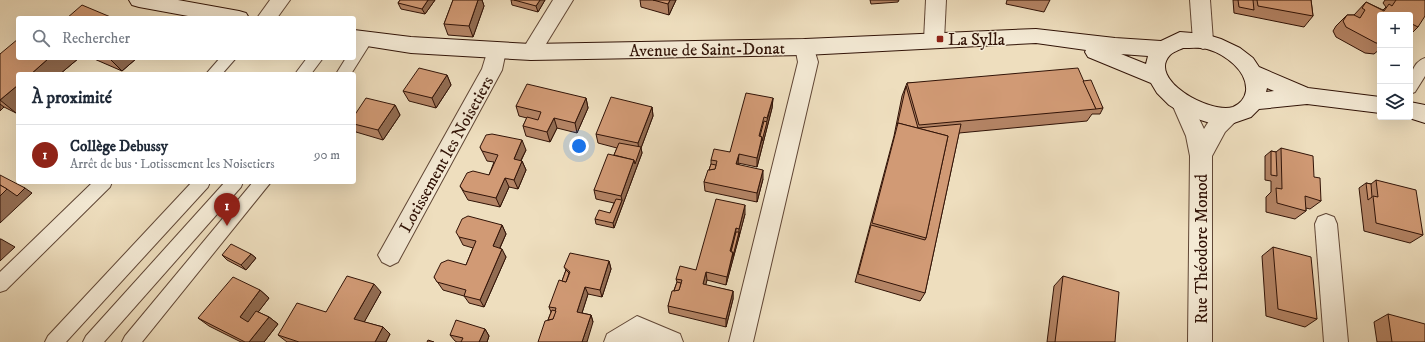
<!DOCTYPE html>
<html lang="fr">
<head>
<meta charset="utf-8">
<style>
  body { margin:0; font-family:"IM FELL DW Pica",serif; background:#f2f2f3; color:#1f2937 }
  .controls { position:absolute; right:12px; top:12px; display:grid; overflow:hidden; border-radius:4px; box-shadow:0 4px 16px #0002 }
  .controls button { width:36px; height:36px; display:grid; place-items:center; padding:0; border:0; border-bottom:1px solid #e0e1e3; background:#fff; color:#1f2937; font:20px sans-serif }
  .you { position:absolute; left:579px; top:146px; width:14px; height:14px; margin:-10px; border:3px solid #fff; border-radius:50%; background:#1a73e8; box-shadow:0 0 0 6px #1a73e833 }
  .badge { display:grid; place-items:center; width:26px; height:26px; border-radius:50%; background:#8f2418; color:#fff; font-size:13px; font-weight:700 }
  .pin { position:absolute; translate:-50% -33px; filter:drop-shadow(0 1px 2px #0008) }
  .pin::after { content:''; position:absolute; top:21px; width:14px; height:12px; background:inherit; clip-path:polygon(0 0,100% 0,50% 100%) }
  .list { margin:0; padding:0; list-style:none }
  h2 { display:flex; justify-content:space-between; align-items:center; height:52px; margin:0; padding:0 16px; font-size:17px }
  h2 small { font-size:13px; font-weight:400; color:#747a83 }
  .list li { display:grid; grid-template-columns:26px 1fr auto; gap:12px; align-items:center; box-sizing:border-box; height:60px; padding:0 16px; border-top:1px solid #e0e1e3 }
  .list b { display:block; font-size:15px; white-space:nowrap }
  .list p { margin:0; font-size:13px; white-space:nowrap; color:#747a83 }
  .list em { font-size:13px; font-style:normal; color:#747a83 }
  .icon { flex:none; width:22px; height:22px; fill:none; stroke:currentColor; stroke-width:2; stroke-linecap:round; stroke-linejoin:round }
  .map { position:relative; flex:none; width:1425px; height:342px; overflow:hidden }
  .search { position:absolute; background:#fff; box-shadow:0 4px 16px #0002; left:16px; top:16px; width:340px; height:44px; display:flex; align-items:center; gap:10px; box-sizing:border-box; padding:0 14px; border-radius:4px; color:#747a83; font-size:15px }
  .panel { position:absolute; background:#fff; box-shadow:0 4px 16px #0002; left:16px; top:72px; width:340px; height:112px; border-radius:4px }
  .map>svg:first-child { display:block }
</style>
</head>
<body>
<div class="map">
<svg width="1425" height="342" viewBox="0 0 1425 342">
  <rect width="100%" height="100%" fill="#eedebe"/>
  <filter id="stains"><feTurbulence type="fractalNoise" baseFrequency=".005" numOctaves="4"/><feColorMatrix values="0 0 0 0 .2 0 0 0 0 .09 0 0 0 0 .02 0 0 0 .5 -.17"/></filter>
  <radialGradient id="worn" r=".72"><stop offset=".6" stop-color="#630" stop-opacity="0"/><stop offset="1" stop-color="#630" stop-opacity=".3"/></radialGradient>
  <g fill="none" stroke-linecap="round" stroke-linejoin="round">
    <defs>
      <g id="lane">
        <path d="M366 34 371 35 373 39 351 74H336L346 58H354C354 48 355 37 366 34Z"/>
        <path d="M220 58H236L222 74H206Z"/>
        <path d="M307 58H323L311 74H295Z"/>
        <path d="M1425 58V76L1415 92 1410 94C1410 81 1410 63 1425 58Z"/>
        <path d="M93 182H112L110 187 6 290 0 292V272Z"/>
        <path d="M192 182H210L208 187 66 342H45L48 336Z"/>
        <path d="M225 182H243L241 187 104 342H83L86 336Z"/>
        <path d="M253 182H271L142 342H122L125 336Z"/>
      </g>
      <g id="street">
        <path d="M270 0H290L277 18H257Z"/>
        <path d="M553 0H573L538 57 531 60 524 57 521 52Z"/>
        <path d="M926 0H946L944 40 941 45 934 48 927 45 924 40Z"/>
        <path d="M1190 0H1210L1213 41 1210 46 1203 49 1196 46 1193 41Z"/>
        <path d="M805 39 812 42 818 62 753 342H729L798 62 795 47 798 42Z"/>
        <path d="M496 43 503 46 506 51 502 70 398 262 390 266 382 262 378 255 382 248 482 69 489 46Z"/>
        <path d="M1182 96 1189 98 1204 129C1211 117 1221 105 1235 110L1239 116 1235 122 1225 132 1212 156V342H1188L1190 156 1186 136 1172 104 1175 98Z"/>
        <path d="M1326 214 1334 217 1337 224 1348 342H1324L1315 224 1318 217Z"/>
        <path d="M637 316 680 334 683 342H604L607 334Z"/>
      </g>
      <g id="secondary">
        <path d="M129 0H178L239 11 246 13 249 18H199L139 7 132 5Z"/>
        <path d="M1036 29 1115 38 1161 41 1180 32 1205 34 1221 39 1240 48 1253 58 1259 67 1308 88 1380 97V113L1307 104 1259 109 1251 117 1228 125 1210 123 1185 115 1169 105 1157 93 1151 83 1088 57 1085 52 1086 50 1036 43 805 55 531 60 411 53 354 44V30L411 37 531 44 805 39ZM1183 48C1191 48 1200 47 1207 49 1225 54 1248 71 1246 91 1245 98 1240 104 1233 107 1209 114 1147 79 1170 55 1173 52 1179 50 1183 48ZM1121 54 1148 56 1146 64ZM1267 88 1274 91 1266 92Z"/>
        <path d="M1410 102 1425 105V123L1406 117H1410Z"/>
      </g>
    </defs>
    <use href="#lane" stroke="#604635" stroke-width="2"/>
    <use href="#street" stroke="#604635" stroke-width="2"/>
    <use href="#secondary" stroke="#311307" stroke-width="2"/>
    <use href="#lane" fill="#f4ead5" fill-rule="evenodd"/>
    <use href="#street" fill="#f4ead5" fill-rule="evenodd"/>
    <use href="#secondary" fill="#f4ead5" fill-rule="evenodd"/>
  </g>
  <g fill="#b48465" stroke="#311307">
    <path d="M400 0H435L425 14 401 9 398 3Z"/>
    <path d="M453 0H482L484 6 473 37 448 35 444 24Z"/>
    <path d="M511 0H545L538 12 512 5Z"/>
    <path d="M640 0H676L669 15 641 7Z"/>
    <path d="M870 0H899L898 2 871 4Z"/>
    <path d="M1007 0H1050L1044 12 1006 4Z"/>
    <path d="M1233 0H1311L1313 16 1304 27 1234 13Z"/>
    <path d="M1385 0H1425L1418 27 1410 35V15H1380V49L1374 54 1365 53 1336 37 1333 31 1336 26 1347 15H1354L1366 2 1383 10 1386 7 1383 3Z"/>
    <path d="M0 54 79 58 60 74H18L16 113 4 107 0 111Z"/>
    <path d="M92 58H137L122 71Z"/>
    <path d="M447 75 451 85 436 108 409 101 403 91Z"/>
    <path d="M1083 81 1103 108 1100 114H1092L1087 121 959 133 925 293 920 301 855 282 894 136 902 96 907 83Z"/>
    <path d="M586 98 588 108 577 133 557 128 550 142 526 136 523 126 527 118 519 116 516 106Z"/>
    <path d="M773 98 772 108 757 167 738 163V164L763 179 757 202 705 191 704 182 709 170 711 164V160L730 152Z"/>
    <path d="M395 105 400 115 383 140 356 132 354 129V116Z"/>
    <path d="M652 107 653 116 641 148 642 153 614 228 596 224 595 219 610 213 614 203 596 199 594 190 614 155 617 148 598 143 596 134Z"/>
    <path d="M480 147 526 150 521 161H522L526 170 518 189 509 187 500 207 468 200 460 186 489 175 494 162 487 161Z"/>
    <path d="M1281 148 1314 177 1321 201 1310 209 1306 208V211L1295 219 1266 212V197L1271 192V181L1265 180V156L1271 151 1276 152Z"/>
    <path d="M1376 180 1423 235 1410 243 1364 231 1359 188 1366 183 1371 184Z"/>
    <path d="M745 214 726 285 707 280 705 285 733 291V299L726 327 669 313 668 306 677 282 676 279 696 270Z"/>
    <path d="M502 225 506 234 500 248 506 257 484 307 469 303 464 296 443 290 434 277 466 265 473 248 463 245 459 237Z"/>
    <path d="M1273 247 1317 319 1305 327 1266 316 1262 256Z"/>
    <path d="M251 254 256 258 246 270 227 260 222 255Z"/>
    <path d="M609 261 611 269 602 297 588 294 582 313 591 315 593 322 548 320 551 312 549 307 562 281 566 270 564 267Z"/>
    <path d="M1063 276 1115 342H1047L1054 286Z"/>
    <path d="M260 290 269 298 258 312 269 317 278 324 264 342H241L209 326 198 318Z"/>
    <path d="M381 292 364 322 383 327 390 334 386 342H287L278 335 326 312Z"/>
    <path d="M1388 314 1425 342H1377L1374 322Z"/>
    <path d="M485 329 489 336 487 342H457L455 341 450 335Z"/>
  </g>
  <g fill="#926c52" stroke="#311307">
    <path d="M428 0H435L425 14 422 9Z"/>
    <path d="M478 0H482L484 6 473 37 469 26Z"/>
    <path d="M540 0H545L538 12 536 6Z"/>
    <path d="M670 0H676L669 15 668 4Z"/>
    <path d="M49 58H79L60 74H31Z"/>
    <path d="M109 58H137L122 71Z"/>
    <path d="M447 75 451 85 436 108 432 98Z"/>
    <path d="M18 85V111L16 113 0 100Z"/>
    <path d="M586 98 588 108 577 133 575 123Z"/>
    <path d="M773 98 772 108 757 167V158Z"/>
    <path d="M0 104 4 107 0 111Z"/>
    <path d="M395 105 400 115 383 140 378 130Z"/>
    <path d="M652 107 653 116 641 148 642 153 614 228 613 223 622 200 621 196 634 160 639 152 638 143Z"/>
    <path d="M554 118 557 128 550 142 547 132Z"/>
    <path d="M522 140 526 150 517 168 514 159Z"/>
    <path d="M739 154 738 163 736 173V164Z"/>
    <path d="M522 161 526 170 518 189 514 180Z"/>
    <path d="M763 170V179L757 202V193Z"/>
    <path d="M505 178 509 187 500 207 496 198Z"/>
    <path d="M25 188 32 193 0 223V196L7 189Z"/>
    <path d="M745 205V214L739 237V229Z"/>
    <path d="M502 225 506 234 497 254 493 246Z"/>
    <path d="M736 228 735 237 730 255V251Z"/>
    <path d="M739 232V237L726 285 727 277Z"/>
    <path d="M0 239H1L15 247 0 261Z"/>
    <path d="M502 249 506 257 484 307 480 300Z"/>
    <path d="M251 254 256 258 246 270 241 265Z"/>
    <path d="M609 261 611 269 602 297 600 290Z"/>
    <path d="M706 272 707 280 704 292 703 284Z"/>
    <path d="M374 284 381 292 362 326 354 319Z"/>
    <path d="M585 287 588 294 580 319 577 312Z"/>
    <path d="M260 290 269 298 249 324 240 317Z"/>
    <path d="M733 291V299L726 327V319Z"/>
    <path d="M591 315 593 322 587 342H582Z"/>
    <path d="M269 317 278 324 264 342H249Z"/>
    <path d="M383 327 390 334 386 342H375Z"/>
    <path d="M485 329 489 336 487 342H479Z"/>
  </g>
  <g fill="#d19a75" stroke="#311307">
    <path d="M400 0H428L422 9 398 3Z"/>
    <path d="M453 0H478L469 26 444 24Z"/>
    <path d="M514 0H540L536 6Z"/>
    <path d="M653 0H670L668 4Z"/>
    <path d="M1238 0H1253L1254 10 1239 7Z"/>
    <path d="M1257 0H1311L1313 16 1258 6Z"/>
    <path d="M1396 0H1425V16L1418 27 1410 23V15H1380V43H1376L1346 27 1343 21 1347 15H1354L1360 18 1365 10 1362 8 1366 2 1384 11 1389 4 1392 6Z"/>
    <path d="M82 5 113 18H67Z"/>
    <path d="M18 39V58H49L31 74H18V85L0 100V54Z"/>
    <path d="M419 68 447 75 432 98 403 91Z"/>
    <path d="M1078 68 1096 109 919 125 907 83Z"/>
    <path d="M1091 80 1103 108 1096 109 1083 81Z"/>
    <path d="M527 84 586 98 575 123 554 118 547 132 523 126 527 117 538 120 541 112 516 106Z"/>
    <path d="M906 86 918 128 961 124 925 293 858 274 871 225 925 240 926 238 948 136 898 123 897 126Z"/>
    <path d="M746 93 773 98 767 118 764 117 759 136 762 137 757 158 739 154 736 164 763 170 757 193 704 182 708 170 715 169 717 161 711 160 714 149 730 152Z"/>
    <path d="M611 97 652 107 638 143 596 134Z"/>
    <path d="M366 98 395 105 378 130 354 124V116Z"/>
    <path d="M764 121 767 122 762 141V137L760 136Z"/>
    <path d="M898 123 948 136 926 238 872 223Z"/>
    <path d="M492 134 522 140 514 159 522 161 514 180 505 178 496 198 464 191 460 186 467 173 473 171 489 175 498 155 482 151 480 147 486 135Z"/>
    <path d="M619 143 641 147 635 164 634 160 614 155Z"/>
    <path d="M1281 148 1313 156 1314 177 1320 178 1321 201 1305 196 1306 211 1277 203 1276 188 1282 189Z"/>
    <path d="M1271 151 1276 152 1277 176 1271 175Z"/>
    <path d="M608 154 634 160 621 196 594 190Z"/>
    <path d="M711 164 716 165 715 169 709 170Z"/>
    <path d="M0 175 25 188 17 196 7 189 0 185Z"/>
    <path d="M1376 180 1416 190 1423 235 1376 223 1373 196 1378 197Z"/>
    <path d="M1366 183 1371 184 1372 197 1368 200Z"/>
    <path d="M0 185 7 189 0 196Z"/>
    <path d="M616 199 622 200 613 223 595 219 599 210 610 213Z"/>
    <path d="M716 199 745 205 739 229 736 228 733 240 730 251 733 252 727 277 706 272 703 284 733 291 726 319 668 306 672 291 679 290 682 280 676 279 680 266 696 270Z"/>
    <path d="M468 216 502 225 493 246 502 249 480 300 464 296 466 290 437 282 434 277 441 263 448 260 466 265 476 241 459 237 456 232 462 219Z"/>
    <path d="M736 232H739L733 256V252H731Z"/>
    <path d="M231 244 251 254 241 265 222 255Z"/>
    <path d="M1273 247 1311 257 1317 319 1278 309Z"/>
    <path d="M570 253 609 261 600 290 585 287 577 312 591 315 582 342H538L545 321 553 319 556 308 549 307 559 280 566 282 570 272 564 267Z"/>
    <path d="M566 270 569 273 566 282 562 281Z"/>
    <path d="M347 276 374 284 354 319 383 327 375 342H299L278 335 297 303 326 312Z"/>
    <path d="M1063 276 1119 292 1115 342H1055Z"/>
    <path d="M233 277 260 290 240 317 248 322 256 311 269 317 249 342H245L198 318Z"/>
    <path d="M677 282 681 283 679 290 674 291Z"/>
    <path d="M552 310 556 311 553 319 548 320Z"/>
    <path d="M1388 314 1425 324V342H1392Z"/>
    <path d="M456 320 485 329 479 342H461L463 338 450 335Z"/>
    <path d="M428 340 434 342H427Z"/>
  </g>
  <rect fill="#8f2418" stroke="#f4ead5" stroke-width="1.5" x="936" y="35" width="8" height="8" rx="2"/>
  <g text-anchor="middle" stroke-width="3" stroke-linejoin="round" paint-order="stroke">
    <g font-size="17" fill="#311307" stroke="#f4ead5" text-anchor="start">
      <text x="948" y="45">La Sylla</text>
    </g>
    <g font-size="17" fill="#311307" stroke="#f4ead5">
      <text transform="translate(707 49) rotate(-1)" y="6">Avenue de Saint-Donat</text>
      <text transform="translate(446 154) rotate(-61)" y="6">Lotissement les Noisetiers</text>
      <text transform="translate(1201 249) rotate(-90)" y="6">Rue Théodore Monod</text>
    </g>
  </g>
  <rect width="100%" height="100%" filter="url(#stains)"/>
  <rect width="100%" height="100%" fill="url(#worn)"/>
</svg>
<div class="controls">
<button>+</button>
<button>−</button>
<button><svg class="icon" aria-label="layers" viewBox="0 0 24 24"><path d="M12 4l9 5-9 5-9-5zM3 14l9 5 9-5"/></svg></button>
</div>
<div class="you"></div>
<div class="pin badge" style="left:227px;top:226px">1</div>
<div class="search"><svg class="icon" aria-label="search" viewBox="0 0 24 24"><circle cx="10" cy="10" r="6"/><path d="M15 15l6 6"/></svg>Rechercher</div>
<section class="panel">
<h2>À proximité<small></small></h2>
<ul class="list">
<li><span class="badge">1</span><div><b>Collège Debussy</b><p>Arrêt de bus · Lotissement les Noisetiers</p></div><em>90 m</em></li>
</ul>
</section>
</div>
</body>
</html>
